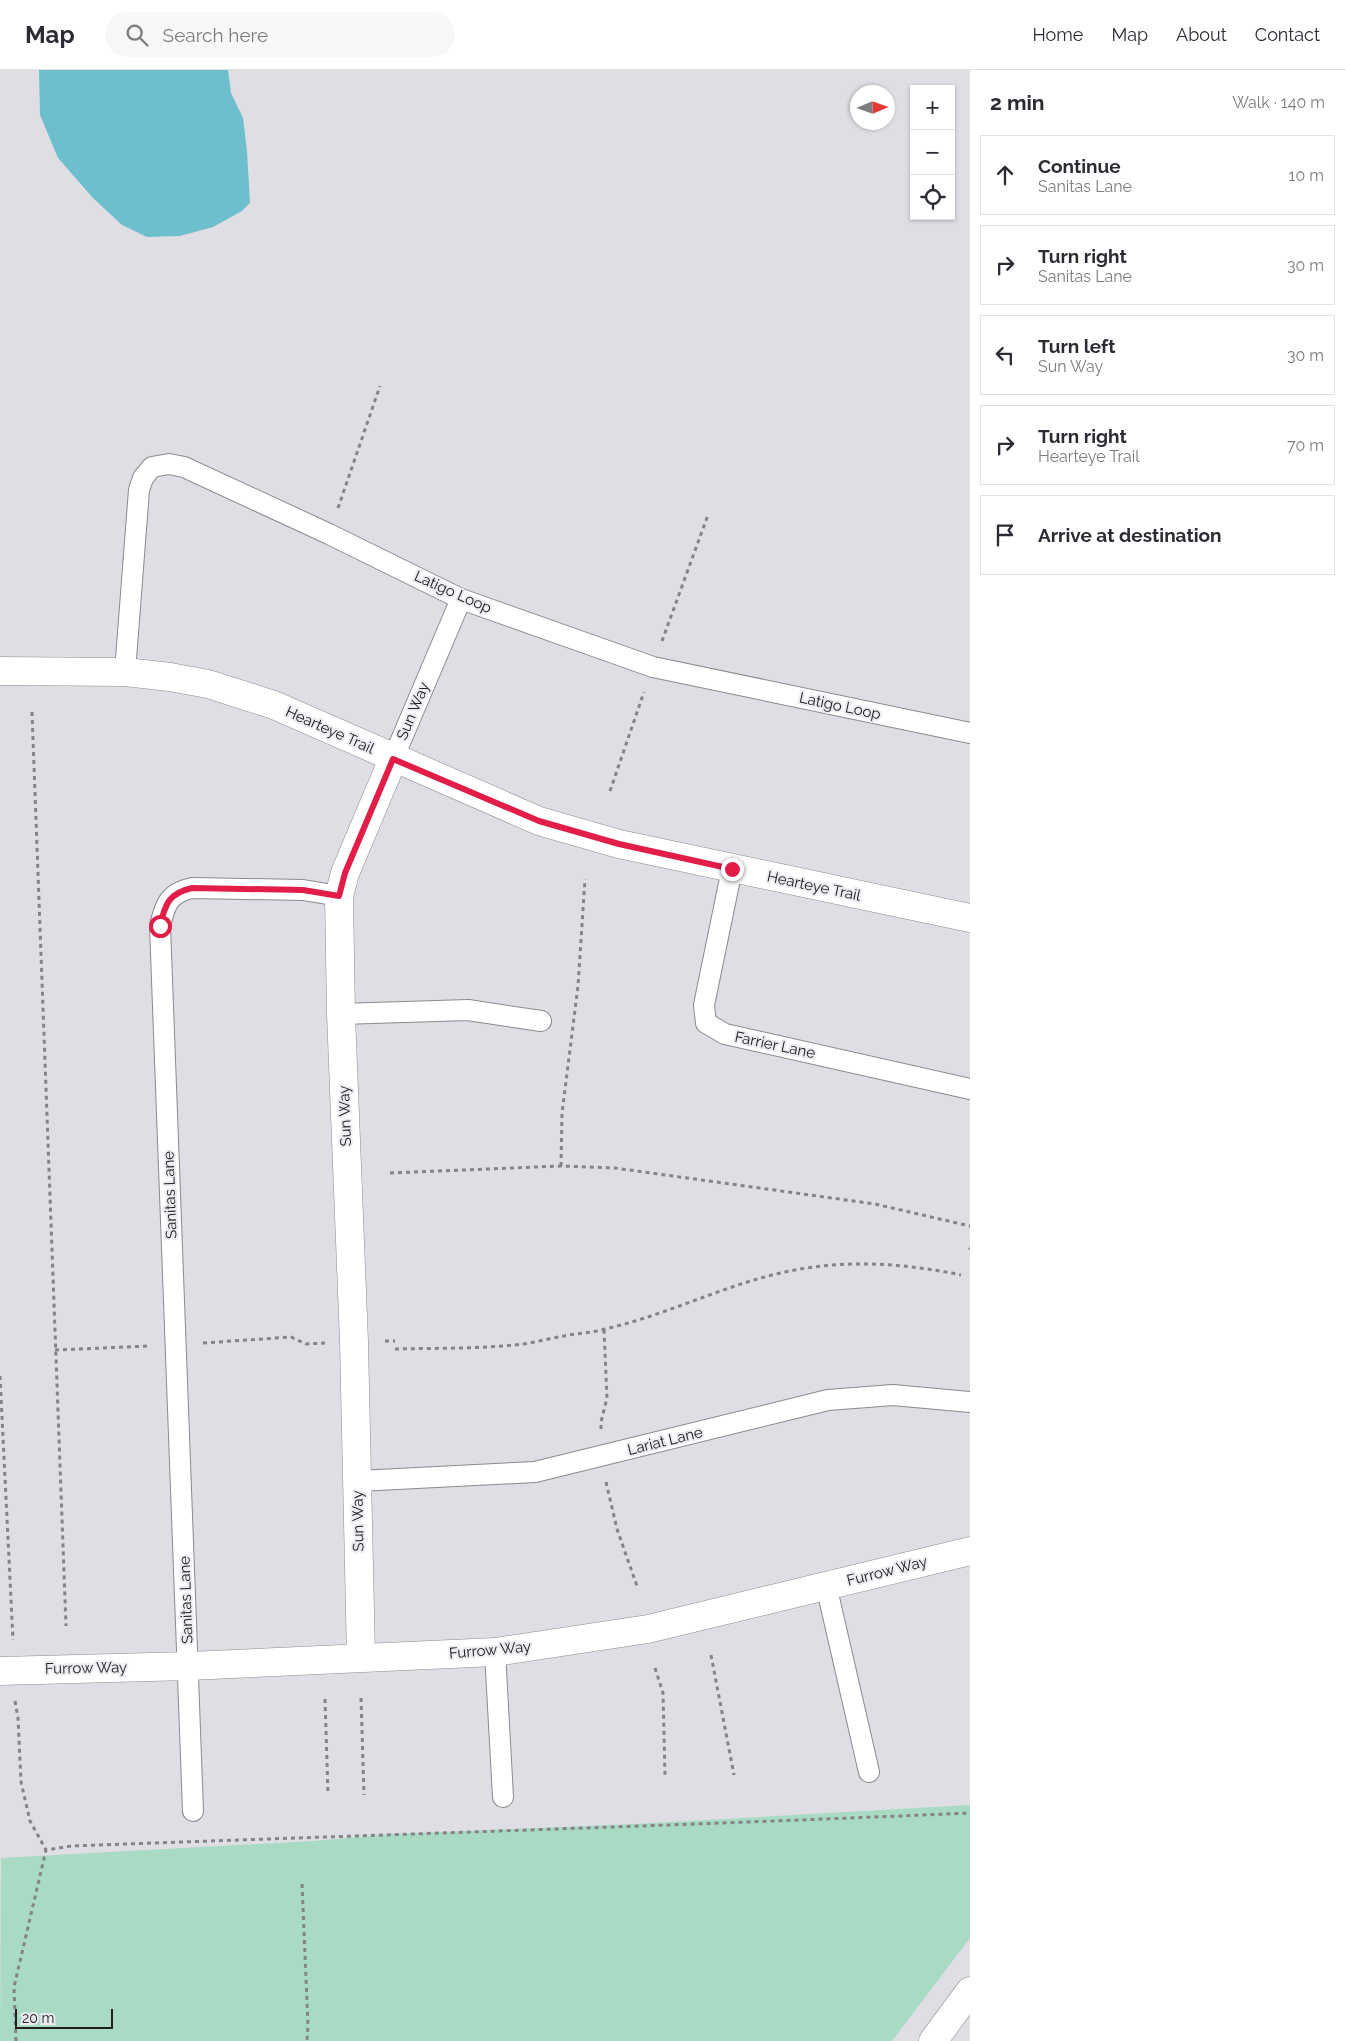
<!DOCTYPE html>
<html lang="en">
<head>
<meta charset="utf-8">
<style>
  body { margin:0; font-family:Raleway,sans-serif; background:#f7f7f7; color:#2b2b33 }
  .controls { position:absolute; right:15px; top:15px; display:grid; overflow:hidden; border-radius:0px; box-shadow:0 1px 4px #0004 }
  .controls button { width:45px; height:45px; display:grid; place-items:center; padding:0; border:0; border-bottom:1px solid #e1e1e2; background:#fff; color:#2b2b33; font:25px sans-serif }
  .compass { position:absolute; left:850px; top:15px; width:45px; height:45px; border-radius:50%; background:#fff; box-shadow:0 1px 4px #0004; rotate:88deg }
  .scale { position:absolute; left:15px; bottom:12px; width:98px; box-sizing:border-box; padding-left:5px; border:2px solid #202022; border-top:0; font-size:14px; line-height:18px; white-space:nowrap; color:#202022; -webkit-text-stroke:4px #ecebf1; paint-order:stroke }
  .stop { position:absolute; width:15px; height:15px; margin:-11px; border:4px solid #e11d48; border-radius:50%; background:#fff }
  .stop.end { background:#e11d48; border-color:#fff; box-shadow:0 1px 5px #0008 }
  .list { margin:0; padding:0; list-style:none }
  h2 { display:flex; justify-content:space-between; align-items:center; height:65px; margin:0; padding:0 20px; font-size:21px }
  h2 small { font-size:16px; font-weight:400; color:#7c7c81 }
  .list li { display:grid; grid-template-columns:32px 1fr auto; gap:15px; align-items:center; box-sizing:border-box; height:80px; margin:0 10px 10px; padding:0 10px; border:1px solid #e1e1e2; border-radius:0px }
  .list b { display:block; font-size:19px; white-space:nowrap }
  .list p { margin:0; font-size:16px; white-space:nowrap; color:#7c7c81 }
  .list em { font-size:16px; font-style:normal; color:#7c7c81 }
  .icon { flex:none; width:28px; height:28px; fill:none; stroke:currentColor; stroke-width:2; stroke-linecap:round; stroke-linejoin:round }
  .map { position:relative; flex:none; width:970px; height:1971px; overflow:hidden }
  header { display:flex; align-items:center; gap:30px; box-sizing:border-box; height:70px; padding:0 25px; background:#fff; border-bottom:1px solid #e1e1e2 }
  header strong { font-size:24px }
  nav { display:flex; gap:28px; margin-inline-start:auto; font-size:18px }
  .search { width:350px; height:45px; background:#f7f7f7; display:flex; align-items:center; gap:12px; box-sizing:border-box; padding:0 18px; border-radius:28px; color:#7c7c81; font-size:19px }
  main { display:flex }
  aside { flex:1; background:#fff }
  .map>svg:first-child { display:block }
</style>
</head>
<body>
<header>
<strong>Map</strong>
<div class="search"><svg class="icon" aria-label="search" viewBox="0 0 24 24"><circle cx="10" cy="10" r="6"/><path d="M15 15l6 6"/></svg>Search here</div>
<nav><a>Home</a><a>Map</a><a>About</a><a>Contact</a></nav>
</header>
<main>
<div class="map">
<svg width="970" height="1971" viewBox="0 0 970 1971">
  <rect width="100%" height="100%" fill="#dfdee4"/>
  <path fill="#a9dbc4" d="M970 1735V1868L892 1971H0L1 1788 313 1771 393 1764 634 1754Z"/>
  <path fill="#6ebfcd" d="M39 0H228L231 23 243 48 247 81 250 133 242 141 213 157 180 166 147 167 122 155 93 128 58 88 40 45Z"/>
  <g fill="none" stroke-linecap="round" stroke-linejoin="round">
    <defs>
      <g id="lane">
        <path d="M125 602 139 420 143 408 152 397 169 394 184 397 329 464 461 529 653 597 970 663"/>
        <path d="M393 689 461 529"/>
        <path d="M732 799 704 935 706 953 725 964 970 1019"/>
        <path d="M341 944 468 940 541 951"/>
        <path d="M358 1411 535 1402 828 1330 893 1325 970 1332"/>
        <path d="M826 1515 869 1702"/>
        <path d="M495 1582 503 1727"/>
        <path d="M193 1741 160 856C165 834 169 823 192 818L303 820 339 826"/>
      </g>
      <g id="street">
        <path d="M0 601 125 602 170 607 208 614 274 635 539 751 619 774 970 848"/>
        <path d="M361 1587 354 1272 341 944 339 826 345 803 393 689"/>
        <path d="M0 1601 189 1596 495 1582 648 1559 970 1481"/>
        <path d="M933 1971 970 1921"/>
      </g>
    </defs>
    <use href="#lane" stroke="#8a8a8f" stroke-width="22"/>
    <use href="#street" stroke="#8a8a8f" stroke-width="29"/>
    <g stroke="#848387" stroke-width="3" stroke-dasharray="4 4" stroke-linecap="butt">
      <path d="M338 438 380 316"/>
      <path d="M662 571 708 445"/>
      <path d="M32 642 66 1556"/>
      <path d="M610 721 644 622"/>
      <path d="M561 1096 562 1043 578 916 585 809"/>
      <path d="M390 1103 561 1096 615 1098 875 1134 970 1156"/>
      <path d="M969 1178 970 1179"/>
      <path d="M385 1271H395"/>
      <path d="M203 1273 291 1267 306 1274 325 1273"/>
      <path d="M395 1279C437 1278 481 1279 523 1274 537 1272 551 1268 564 1266 578 1263 592 1263 605 1259 667 1245 724 1215 785 1202 844 1189 903 1193 961 1205"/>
      <path d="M55 1280 149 1276"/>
      <path d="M0 1306 13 1570"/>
      <path d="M601 1359V1352L607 1328 604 1260"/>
      <path d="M606 1412 617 1459 638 1519"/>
      <path d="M711 1585 734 1705"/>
      <path d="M655 1598 663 1623 665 1705"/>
      <path d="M361 1628 364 1725"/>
      <path d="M325 1629 328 1724"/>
      <path d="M15 1631 18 1648 21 1712 30 1751 46 1780"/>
      <path d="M302 1814 308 1955 307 1971"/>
      <path d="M16 1971 14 1917 46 1780 71 1776C371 1765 670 1756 970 1743"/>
    </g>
    <use href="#lane" stroke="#fff" stroke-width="20"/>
    <use href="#street" stroke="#fff" stroke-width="28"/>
  </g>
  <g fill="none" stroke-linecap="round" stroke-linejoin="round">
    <path stroke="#e11d48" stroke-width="6" d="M160 856C165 834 169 823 192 818L303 820 339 826 345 803 393 689 539 751 619 774 732 799"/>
  </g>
  <g text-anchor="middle" stroke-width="4" stroke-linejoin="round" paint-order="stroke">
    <g font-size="15" fill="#202022" stroke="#ecebf1">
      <text transform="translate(453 522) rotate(24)" y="5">Latigo Loop</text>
      <text transform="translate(840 636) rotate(12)" y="5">Latigo Loop</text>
      <text transform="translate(413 641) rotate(-67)" y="5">Sun Way</text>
      <text transform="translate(330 660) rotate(24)" y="5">Hearteye Trail</text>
      <text transform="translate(814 816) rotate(12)" y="5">Hearteye Trail</text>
      <text transform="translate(775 975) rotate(12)" y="5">Farrier Lane</text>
      <text transform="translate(345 1046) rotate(-92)" y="5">Sun Way</text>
      <text transform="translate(170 1125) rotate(-92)" y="5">Sanitas Lane</text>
      <text transform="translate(665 1371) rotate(-14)" y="5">Lariat Lane</text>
      <text transform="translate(358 1451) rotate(-91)" y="5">Sun Way</text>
      <text transform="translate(887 1501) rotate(-14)" y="5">Furrow Way</text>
      <text transform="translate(186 1530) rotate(-92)" y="5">Sanitas Lane</text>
      <text transform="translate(490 1580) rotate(-5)" y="5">Furrow Way</text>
      <text transform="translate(86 1598) rotate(-1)" y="5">Furrow Way</text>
    </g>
  </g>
</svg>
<div class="controls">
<button>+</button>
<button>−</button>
<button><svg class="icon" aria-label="locate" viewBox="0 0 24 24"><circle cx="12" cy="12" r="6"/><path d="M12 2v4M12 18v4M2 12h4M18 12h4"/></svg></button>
</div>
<svg class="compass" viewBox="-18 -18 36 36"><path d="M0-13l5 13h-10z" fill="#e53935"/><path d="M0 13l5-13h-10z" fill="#7c7c81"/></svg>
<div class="scale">20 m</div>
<div class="stop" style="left:160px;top:856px"></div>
<div class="stop end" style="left:732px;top:799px"></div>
</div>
<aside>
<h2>2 min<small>Walk · 140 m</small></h2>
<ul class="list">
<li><svg class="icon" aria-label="ahead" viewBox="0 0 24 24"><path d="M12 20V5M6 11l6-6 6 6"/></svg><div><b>Continue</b><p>Sanitas Lane</p></div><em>10 m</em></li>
<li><svg class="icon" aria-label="right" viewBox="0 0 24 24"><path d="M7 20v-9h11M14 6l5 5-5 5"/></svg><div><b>Turn right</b><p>Sanitas Lane</p></div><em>30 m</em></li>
<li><svg class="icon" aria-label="left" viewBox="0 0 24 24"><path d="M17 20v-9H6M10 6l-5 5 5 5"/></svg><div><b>Turn left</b><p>Sun Way</p></div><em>30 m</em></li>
<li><svg class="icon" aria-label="right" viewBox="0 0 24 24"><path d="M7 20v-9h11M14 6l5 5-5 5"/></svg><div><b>Turn right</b><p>Hearteye Trail</p></div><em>70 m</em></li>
<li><svg class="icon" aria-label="arrive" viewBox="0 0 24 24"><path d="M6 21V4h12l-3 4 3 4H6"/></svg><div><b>Arrive at destination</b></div></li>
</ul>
</aside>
</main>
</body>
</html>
